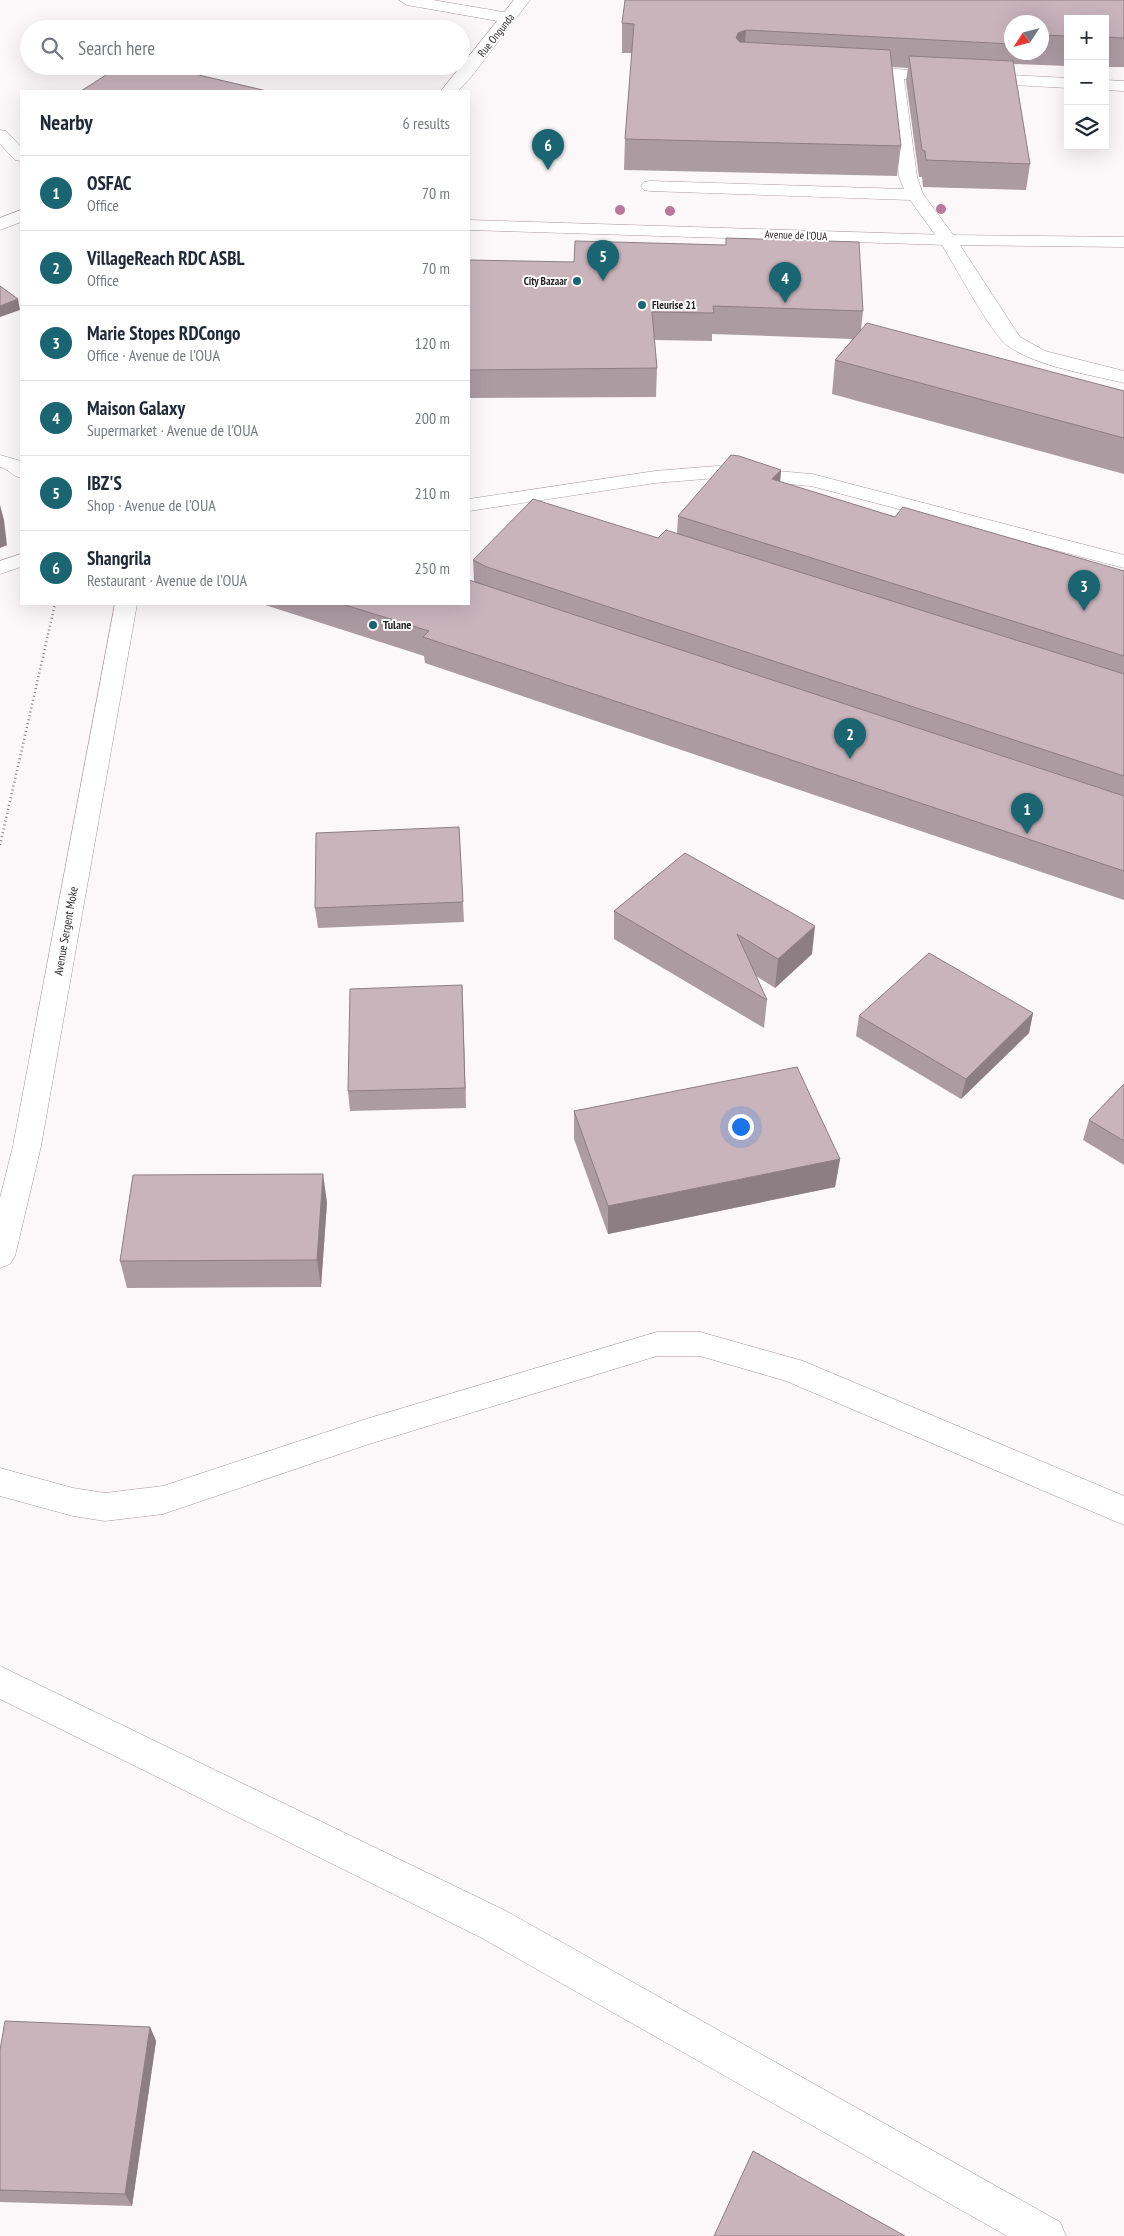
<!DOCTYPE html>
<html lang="en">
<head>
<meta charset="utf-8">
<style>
  body { margin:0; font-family:"PT Sans Narrow",sans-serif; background:#f2f2f3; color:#1f2937 }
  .controls { position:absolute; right:15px; top:15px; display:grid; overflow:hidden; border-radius:0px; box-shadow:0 5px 20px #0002 }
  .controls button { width:45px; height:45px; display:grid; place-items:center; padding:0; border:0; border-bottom:1px solid #e0e1e3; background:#fff; color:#1f2937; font:25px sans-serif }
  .compass { position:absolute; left:1004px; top:15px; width:45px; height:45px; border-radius:50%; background:#fff; box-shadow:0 5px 20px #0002; rotate:234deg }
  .you { position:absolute; left:740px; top:1126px; width:18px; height:18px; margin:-12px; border:4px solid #fff; border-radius:50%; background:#1a73e8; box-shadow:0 0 0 8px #1a73e833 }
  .badge { display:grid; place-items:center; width:32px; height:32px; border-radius:50%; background:#1b6472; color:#fff; font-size:16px; font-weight:700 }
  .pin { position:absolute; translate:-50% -41px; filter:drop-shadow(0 1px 2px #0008) }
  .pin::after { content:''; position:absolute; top:26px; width:18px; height:15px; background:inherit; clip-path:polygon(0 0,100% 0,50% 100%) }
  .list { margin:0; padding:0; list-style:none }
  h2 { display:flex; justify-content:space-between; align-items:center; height:65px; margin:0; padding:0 20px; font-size:21px }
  h2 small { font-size:16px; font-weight:400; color:#747a83 }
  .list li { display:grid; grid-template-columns:32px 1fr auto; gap:15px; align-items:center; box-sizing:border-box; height:75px; padding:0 20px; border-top:1px solid #e0e1e3 }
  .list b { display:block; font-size:19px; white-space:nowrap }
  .list p { margin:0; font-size:16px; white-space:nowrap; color:#747a83 }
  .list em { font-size:16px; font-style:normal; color:#747a83 }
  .icon { flex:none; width:28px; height:28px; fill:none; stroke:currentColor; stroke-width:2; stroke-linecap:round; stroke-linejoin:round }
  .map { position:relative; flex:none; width:1124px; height:2236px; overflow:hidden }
  .search { position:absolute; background:#fff; box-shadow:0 5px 20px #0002; left:20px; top:20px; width:450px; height:55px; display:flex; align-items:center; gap:12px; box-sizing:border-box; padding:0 18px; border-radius:28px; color:#747a83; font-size:19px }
  .panel { position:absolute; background:#fff; box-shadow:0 5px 20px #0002; left:20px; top:90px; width:450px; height:515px; border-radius:0px }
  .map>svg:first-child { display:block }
</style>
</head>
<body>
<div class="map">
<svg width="1124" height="2236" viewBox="0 0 1124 2236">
  <rect width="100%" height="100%" fill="#fcf8f9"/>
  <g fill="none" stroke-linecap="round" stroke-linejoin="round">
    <defs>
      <g id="service">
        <path d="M399 0H433L509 13 517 18 509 23 407 5Z"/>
        <path d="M855 67 1068 78V88L904 79 917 177 923 194 957 240 954 244H942L910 200 650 191 644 190 641 186 644 182 650 181 904 189 899 177 888 78 849 75 847 72Z"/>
        <path d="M1105 80 1124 81V91L1105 90Z"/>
        <path d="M717 466 812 474 1124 555V568L811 486 717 478 655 483 469 511V499L655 471Z"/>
        <path d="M657 1332H700L803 1361 1124 1496V1525L786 1381 700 1356H657L366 1445 163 1514 105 1521 73 1516 0 1496V1468L73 1488 105 1493 163 1486 366 1419Z"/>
        <path d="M0 1666 506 1911 1060 2222 1066 2236H1007L480 1937 0 1699Z"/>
      </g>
      <g id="minor">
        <path d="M514 0H530L472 76 458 91H441Z"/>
        <path d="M21 210V222L0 230V218Z"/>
        <path d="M948 235 954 236 1020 337 1045 351 1124 371V383C1088 374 1038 367 1008 346 990 333 953 262 939 240L942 236Z"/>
        <path d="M0 455 21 461V478C12 476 9 469 0 467Z"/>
        <path d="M21 554V567L0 574V561Z"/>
      </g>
      <g id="secondary">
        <path d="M0 130 6 131 21 147V161L15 160 0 144Z"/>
        <path d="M469 220 948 235 1124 237V247L948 245 469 230Z"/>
        <path d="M115 604H137L41 1146 15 1256 10 1264 0 1268V1198L13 1146Z"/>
      </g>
    </defs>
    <use href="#service" stroke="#ab979e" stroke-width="1"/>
    <use href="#minor" stroke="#ab979e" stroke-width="1"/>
    <use href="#secondary" stroke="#ab979e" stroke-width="1"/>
    <path stroke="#888284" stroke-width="2.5" stroke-dasharray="1 3" stroke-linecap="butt" d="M0 845 55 604"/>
    <use href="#service" fill="#fff" fill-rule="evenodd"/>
    <use href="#minor" fill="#fff" fill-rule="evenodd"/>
    <use href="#secondary" fill="#fff" fill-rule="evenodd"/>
  </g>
  <g fill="#b8799c">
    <circle cx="941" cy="209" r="5"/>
    <circle cx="620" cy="210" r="5"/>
    <circle cx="670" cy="211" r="5"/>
  </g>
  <g fill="#ad9ba2" fill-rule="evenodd">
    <path d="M1124 0V67H1105V19H1068V66L1013 64 1030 164 1026 190 923 187 922 177H919L906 81 908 68 891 67 901 146 897 176 624 170 625 139 632 53H622V23ZM1012 22H1042V52H1012Z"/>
    <path d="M469 260 863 311 861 330 1124 391V474L832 394 835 360 853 339 712 334V341L654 340 657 368 656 397 469 398Z"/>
    <path d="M781 470 780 482 895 517 1124 571V900L425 663 424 656 262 604H469V581L474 582 473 560 658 538 677 534 678 516Z"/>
    <path d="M459 827 464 922 318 928 315 908Z"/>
    <path d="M685 853 812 954 775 988 756 976 767 1000 764 1028 614 939V911Z"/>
    <path d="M462 985 466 1108 350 1111 348 1091Z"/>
    <path d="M1033 1013 1029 1033 961 1099 856 1036 859 1016Z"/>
    <path d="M1124 1084V1165L1083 1140 1089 1120Z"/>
    <path d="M574 1111 840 1159 835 1187 608 1234 574 1139Z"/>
    <path d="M327 1202 321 1287 127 1288 120 1261Z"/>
    <path d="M150 2027 156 2041 132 2206 0 2202V2050Z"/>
  </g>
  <g fill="#8d7e84">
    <path d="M746 30 744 59 736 38 738 33Z"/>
    <path d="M18 299 20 310 0 317V306Z"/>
    <path d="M781 470 779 495 772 479Z"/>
    <path d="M0 505 4 520 7 545 0 548Z"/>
    <path d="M815 926 812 954 775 988 778 959Z"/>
    <path d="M462 985 463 1006 466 1108 465 1088Z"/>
    <path d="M1033 1013 1029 1033 961 1099 966 1079Z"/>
    <path d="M840 1159 835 1187 608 1234V1206Z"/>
    <path d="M323 1174 327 1202 321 1287 317 1260Z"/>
    <path d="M150 2027 156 2041 132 2206 125 2194Z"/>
  </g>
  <g fill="#c9b4bc" stroke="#8d7e84">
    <path d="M625 0H1124V38L1105 37V19H1068V36L1042 35V22H1012V35L1009 34 1011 44 746 30 738 33 736 38 740 42 890 50 901 146 625 139 634 24 622 23Z"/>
    <path d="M909 56 1013 61 1030 164 926 160 925 151 922 150Z"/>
    <path d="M120 66H160L267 91H81Z"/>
    <path d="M726 238 859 242 863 311 713 306 714 313 652 312 657 368 469 370V260L574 262 575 241 726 245Z"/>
    <path d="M0 286 18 299 0 306Z"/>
    <path d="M867 323 1124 391V438L835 360Z"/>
    <path d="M731 455 739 456 781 470 772 479 895 517 903 507 1124 571V656L678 516Z"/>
    <path d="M533 499 658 538 666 530 1124 674V776L487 567 473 560Z"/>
    <path d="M469 580 1124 796V871L423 637 429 631 342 604H469Z"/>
    <path d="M459 827 463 902 315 908 316 833Z"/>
    <path d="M685 853 815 926 778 959 737 934 767 1000 614 911Z"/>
    <path d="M929 953 1033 1013 966 1079 859 1016Z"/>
    <path d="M462 985 465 1088 348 1091 350 989Z"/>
    <path d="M797 1067 840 1159 608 1206 574 1111Z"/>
    <path d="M1124 1084V1141L1089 1120Z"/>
    <path d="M323 1174 317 1260 120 1261 133 1175Z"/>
    <path d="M5 2021 150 2027 125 2194 0 2190V2050Z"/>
    <path d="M753 2151 905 2236H714Z"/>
  </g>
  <g fill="#1b6472" stroke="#fff" stroke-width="2">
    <circle cx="577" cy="281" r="5"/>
    <circle cx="642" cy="305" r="5"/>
    <circle cx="373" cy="625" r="5"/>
  </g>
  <g text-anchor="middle" stroke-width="4" stroke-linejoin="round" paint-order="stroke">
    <g font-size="11" fill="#271f22" stroke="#fff">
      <text transform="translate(496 35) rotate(-52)" y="4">Rue Ongunda</text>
      <text transform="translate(796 235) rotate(2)" y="4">Avenue de l’OUA</text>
    </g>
    <g font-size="11" font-weight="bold" fill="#271f22" stroke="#fff" text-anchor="end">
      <text x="567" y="285">City Bazaar</text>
      <text x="652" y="309" text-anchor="start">Fleurise 21</text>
    </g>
    <g font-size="12" font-weight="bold" fill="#271f22" stroke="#fff" text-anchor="start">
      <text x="383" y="629">Tulane</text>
    </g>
    <g font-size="12" fill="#271f22" stroke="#fff">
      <text transform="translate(66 931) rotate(-80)" y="4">Avenue Sergent Moke</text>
    </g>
  </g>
</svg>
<div class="controls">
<button>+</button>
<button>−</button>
<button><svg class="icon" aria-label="layers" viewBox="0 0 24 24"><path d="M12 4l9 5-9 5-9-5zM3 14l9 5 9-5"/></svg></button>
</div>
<svg class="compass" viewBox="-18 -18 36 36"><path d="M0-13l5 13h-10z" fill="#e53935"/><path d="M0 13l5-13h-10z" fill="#747a83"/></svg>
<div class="you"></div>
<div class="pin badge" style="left:1027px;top:834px">1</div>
<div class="pin badge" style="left:850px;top:759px">2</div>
<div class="pin badge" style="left:1084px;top:611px">3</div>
<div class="pin badge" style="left:785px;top:303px">4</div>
<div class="pin badge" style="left:603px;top:281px">5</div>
<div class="pin badge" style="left:548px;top:170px">6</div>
<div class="search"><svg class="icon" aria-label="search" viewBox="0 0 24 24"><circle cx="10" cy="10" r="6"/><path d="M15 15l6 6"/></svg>Search here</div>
<section class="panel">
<h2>Nearby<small>6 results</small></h2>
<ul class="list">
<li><span class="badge">1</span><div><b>OSFAC</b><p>Office</p></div><em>70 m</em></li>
<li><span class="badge">2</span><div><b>VillageReach RDC ASBL</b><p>Office</p></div><em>70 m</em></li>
<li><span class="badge">3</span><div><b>Marie Stopes RDCongo</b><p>Office · Avenue de l’OUA</p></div><em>120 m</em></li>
<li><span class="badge">4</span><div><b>Maison Galaxy</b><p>Supermarket · Avenue de l’OUA</p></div><em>200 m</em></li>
<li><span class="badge">5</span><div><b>IBZ'S</b><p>Shop · Avenue de l’OUA</p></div><em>210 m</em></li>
<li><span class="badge">6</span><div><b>Shangrila</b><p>Restaurant · Avenue de l’OUA</p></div><em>250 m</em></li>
</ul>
</section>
</div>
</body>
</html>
